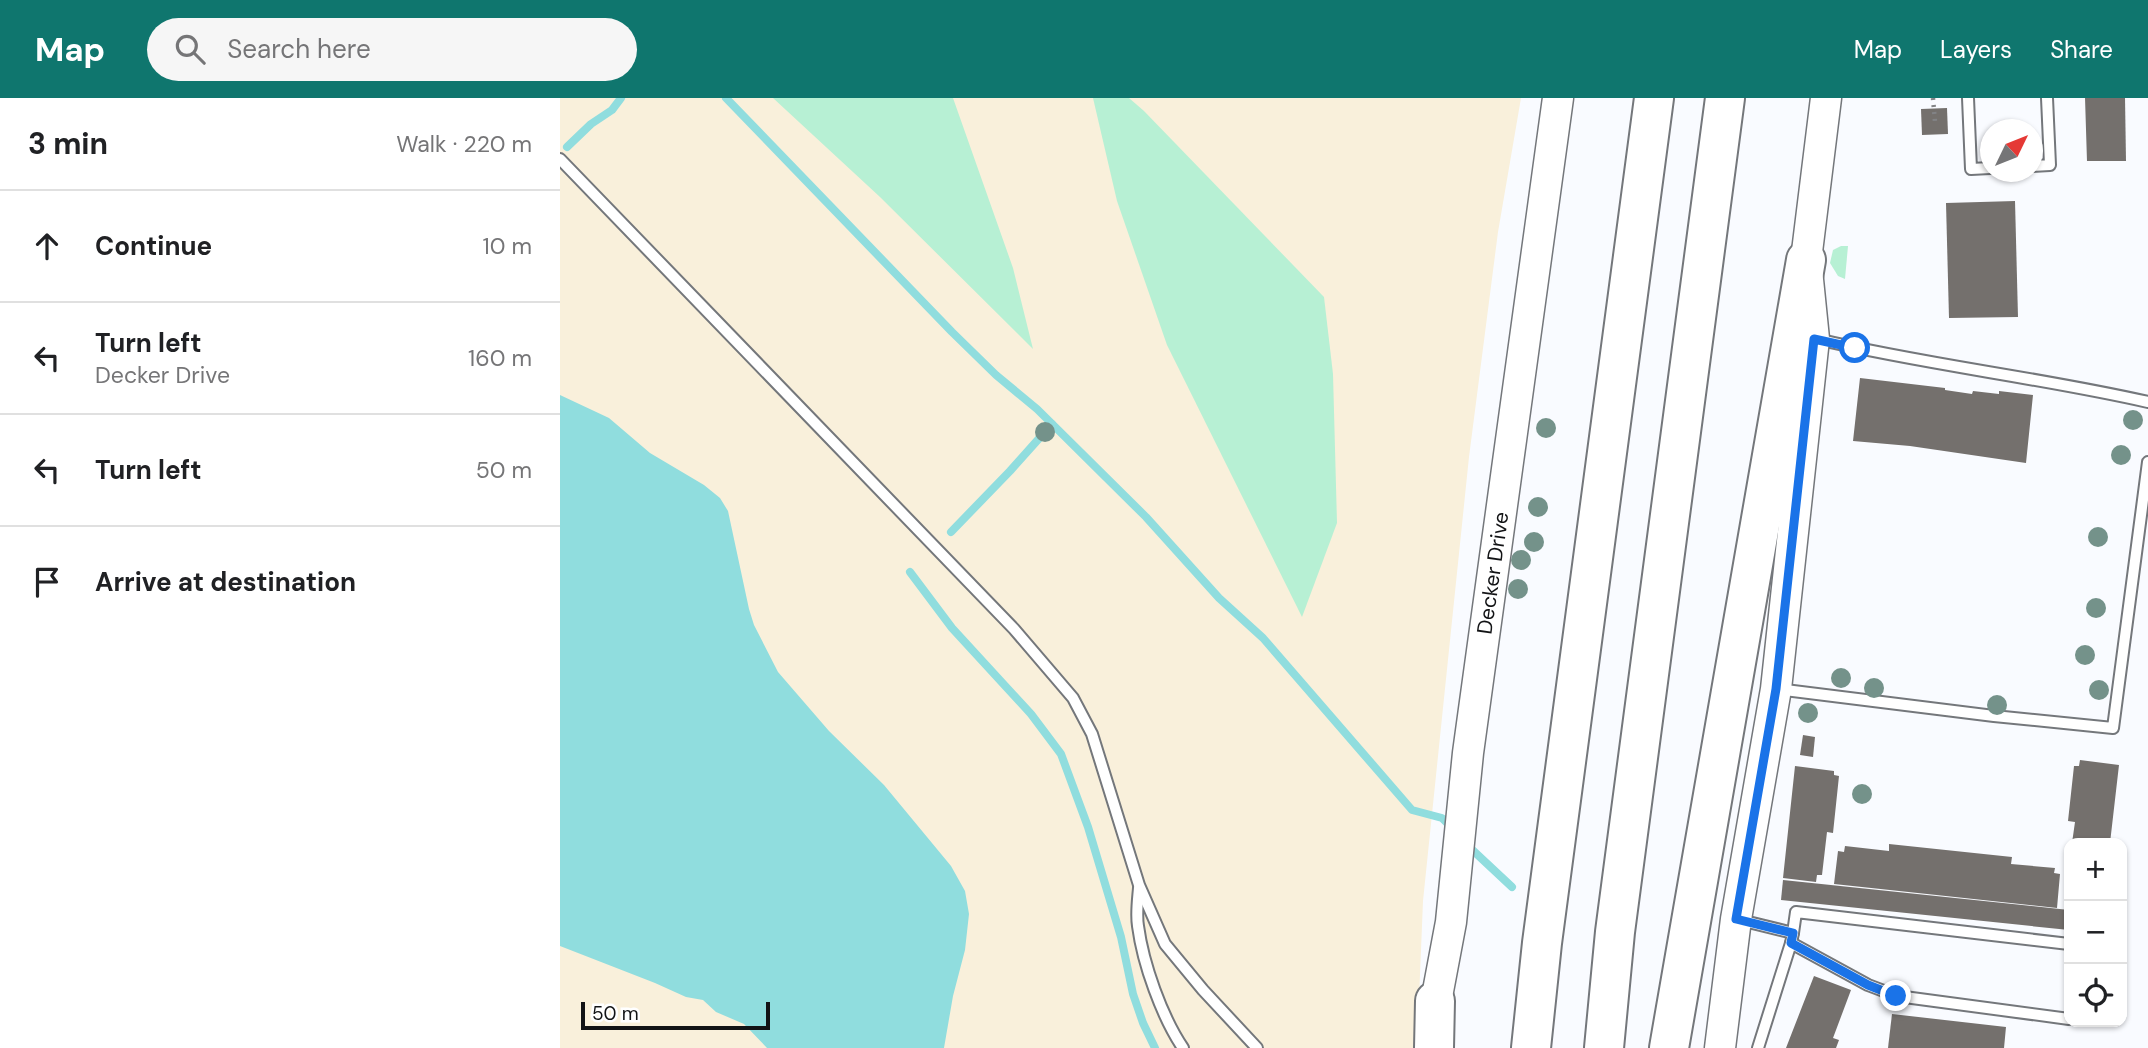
<!DOCTYPE html>
<html lang="en">
<head>
<meta charset="utf-8">
<style>
  body { margin:0; font-family:"DM Sans",sans-serif; background:#f6f6f6; color:#202124 }
  .controls { position:absolute; right:21px; bottom:21px; display:grid; overflow:hidden; border-radius:14px; box-shadow:0 2px 5px #0004 }
  .controls button { width:63px; height:63px; display:grid; place-items:center; padding:0; border:0; border-bottom:2px solid #e0e0e0; background:#fff; color:#202124; font:35px sans-serif }
  .compass { position:absolute; left:1420px; top:21px; width:63px; height:63px; border-radius:50%; background:#fff; box-shadow:0 2px 5px #0004; rotate:47deg }
  .scale { position:absolute; left:21px; bottom:18px; width:189px; box-sizing:border-box; padding-left:7px; border:4px solid #121315; border-top:0; font-size:19px; line-height:24px; white-space:nowrap; color:#121315; -webkit-text-stroke:5px #fff; paint-order:stroke }
  .stop { position:absolute; width:21px; height:21px; margin:-16px; border:5px solid #1a73e8; border-radius:50%; background:#fff }
  .stop.end { background:#1a73e8; border-color:#fff; box-shadow:0 2px 7px #0008 }
  .list { margin:0; padding:0; list-style:none }
  h2 { display:flex; justify-content:space-between; align-items:center; height:91px; margin:0; padding:0 28px; font-size:30px }
  h2 small { font-size:23px; font-weight:400; color:#757577 }
  .list li { display:grid; grid-template-columns:46px 1fr auto; gap:21px; align-items:center; box-sizing:border-box; height:112px; padding:0 28px; border-top:2px solid #e0e0e0 }
  .list b { display:block; font-size:26px; white-space:nowrap }
  .list p { margin:0; font-size:23px; white-space:nowrap; color:#757577 }
  .list em { font-size:23px; font-style:normal; color:#757577 }
  .icon { flex:none; width:38px; height:38px; fill:none; stroke:currentColor; stroke-width:2; stroke-linecap:round; stroke-linejoin:round }
  .map { position:relative; flex:none; width:1588px; height:950px; overflow:hidden }
  header { display:flex; align-items:center; gap:42px; box-sizing:border-box; height:98px; padding:0 35px; background:#0f766e; color:#fff }
  header strong { font-size:33px }
  nav { display:flex; gap:38px; margin-inline-start:auto; font-size:24px }
  .search { width:490px; height:63px; background:#f6f6f6; display:flex; align-items:center; gap:18px; box-sizing:border-box; padding:0 24px; border-radius:38px; color:#757577; font-size:26px }
  main { display:flex }
  aside { flex:1; background:#fff }
  .map>svg:first-child { display:block }
</style>
</head>
<body>
<header>
<strong>Map</strong>
<div class="search"><svg class="icon" aria-label="search" viewBox="0 0 24 24"><circle cx="10" cy="10" r="6"/><path d="M15 15l6 6"/></svg>Search here</div>
<nav><a>Map</a><a>Layers</a><a>Share</a></nav>
</header>
<main>
<aside>
<h2>3 min<small>Walk · 220 m</small></h2>
<ul class="list">
<li><svg class="icon" aria-label="ahead" viewBox="0 0 24 24"><path d="M12 20V5M6 11l6-6 6 6"/></svg><div><b>Continue</b></div><em>10 m</em></li>
<li><svg class="icon" aria-label="left" viewBox="0 0 24 24"><path d="M17 20v-9H6M10 6l-5 5 5 5"/></svg><div><b>Turn left</b><p>Decker Drive</p></div><em>160 m</em></li>
<li><svg class="icon" aria-label="left" viewBox="0 0 24 24"><path d="M17 20v-9H6M10 6l-5 5 5 5"/></svg><div><b>Turn left</b></div><em>50 m</em></li>
<li><svg class="icon" aria-label="arrive" viewBox="0 0 24 24"><path d="M6 21V4h12l-3 4 3 4H6"/></svg><div><b>Arrive at destination</b></div></li>
</ul>
</aside>
<div class="map">
<svg width="1588" height="950" viewBox="0 0 1588 950">
  <rect width="100%" height="100%" fill="#f9fbff"/>
  <path fill="#f9f0db" d="M0 0H961L938 134 909 359 863 803 858 926 854 950H0Z"/>
  <g fill="#b7f0d4">
    <path d="M213 0H393L453 170 473 251 320 99Z"/>
    <path d="M533 0H569L584 13 764 199 773 276 777 425 742 519 607 247 557 103Z"/>
    <path d="M1281 148H1288L1285 181 1278 178 1270 165 1273 152Z"/>
  </g>
  <path fill="#90ddde" d="M0 297 49 320 90 355 144 387 160 400 168 413 189 511 194 527 218 574 269 633 324 687 391 768 405 793 409 816 405 852 393 898 384 950H207L184 926 156 914 143 902 126 899 95 885 0 848Z"/>
  <g fill="none" stroke-linecap="round" stroke-linejoin="round">
    <g stroke="#90ddde" stroke-width="8">
      <path d="M166 0 392 234 436 277 477 311 586 419 659 500 703 540 852 712 882 720 893 731"/>
      <path d="M7 49 31 26 52 12 61 0"/>
      <path d="M391 434 450 373 492 326"/>
      <path d="M350 474 392 530 471 616 501 656 528 729 561 839 573 896 583 925 595 950"/>
      <path d="M906 746 952 789"/>
    </g>
  </g>
  <g fill="#74706d">
    <path d="M1525 0H1565L1566 63H1527Z"/>
    <path d="M1387 10 1388 36 1362 37 1361 11Z"/>
    <path d="M1455 103 1458 219 1389 220 1386 105Z"/>
    <path d="M1300 280 1385 290V292L1412 296 1413 293 1439 296V293L1473 297 1466 365 1350 348 1293 343Z"/>
    <path d="M1243 637 1255 639 1253 659 1240 657Z"/>
    <path d="M1520 662 1559 667 1550 745H1512L1515 724 1508 723 1514 668H1519Z"/>
    <path d="M1235 668 1274 673V677L1279 678 1273 735 1267 734 1262 777H1257L1256 784 1223 780Z"/>
    <path d="M1329 746 1452 759 1451 766 1495 770 1494 775 1500 776 1497 810 1274 786 1278 753 1284 754 1285 748 1329 753Z"/>
    <path d="M1223 782 1509 812V832L1221 802Z"/>
    <path d="M1254 878 1291 892 1273 940 1279 942 1276 950H1226Z"/>
    <path d="M1332 916 1446 929 1444 950H1328Z"/>
  </g>
  <g fill="none" stroke-linecap="round" stroke-linejoin="round">
    <defs>
      <g id="service">
        <path d="M1408 0 1411 71 1430 70"/>
        <path d="M0 61 454 531 513 600 532 636 579 787 605 846 643 892 697 950"/>
        <path d="M1472 68 1490 67 1487 0"/>
        <path d="M1257 241C1366 267 1478 279 1588 304"/>
        <path d="M1217 591 1434 618 1553 630 1588 364"/>
        <path d="M579 790C578 802 576 816 578 828 583 866 602 919 623 950"/>
        <path d="M1176 821 1233 835 1231 845 1308 887 1337 898 1509 921"/>
        <path d="M1233 835 1236 814 1509 846"/>
        <path d="M1198 950 1231 845"/>
      </g>
      <g id="secondary">
        <path d="M872 925 891 824 908 655 998 0"/>
        <path d="M1160 950 1176 821 1216 591 1254 241 1246 162 1266 0"/>
      </g>
      <g id="motorway">
        <path d="M874 950 875 903"/>
        <path d="M971 950 982 845 1094 0"/>
        <path d="M1044 950 1055 834 1165 0"/>
        <path d="M1109 950 1246 162"/>
      </g>
    </defs>
    <use href="#service" stroke="#74777b" stroke-width="14"/>
    <use href="#secondary" stroke="#74777b" stroke-width="33"/>
    <use href="#motorway" stroke="#74777b" stroke-width="42"/>
    <path stroke="#828386" stroke-width="4.5" stroke-dasharray="2 5" stroke-linecap="butt" d="M1373 0 1375 24"/>
    <use href="#service" stroke="#fff" stroke-width="10"/>
    <use href="#secondary" stroke="#fff" stroke-width="30"/>
    <use href="#motorway" stroke="#fff" stroke-width="38"/>
  </g>
  <g fill="#74928a">
    <circle cx="1573" cy="322" r="10"/>
    <circle cx="986" cy="330" r="10"/>
    <circle cx="485" cy="334" r="10"/>
    <circle cx="1561" cy="357" r="10"/>
    <circle cx="978" cy="409" r="10"/>
    <circle cx="1538" cy="439" r="10"/>
    <circle cx="974" cy="444" r="10"/>
    <circle cx="961" cy="462" r="10"/>
    <circle cx="958" cy="491" r="10"/>
    <circle cx="1536" cy="510" r="10"/>
    <circle cx="1525" cy="557" r="10"/>
    <circle cx="1281" cy="580" r="10"/>
    <circle cx="1314" cy="590" r="10"/>
    <circle cx="1539" cy="592" r="10"/>
    <circle cx="1437" cy="607" r="10"/>
    <circle cx="1248" cy="615" r="10"/>
    <circle cx="1302" cy="696" r="10"/>
  </g>
  <g fill="none" stroke-linecap="round" stroke-linejoin="round">
    <path stroke="#1a73e8" stroke-width="9" d="M1295 250 1254 241 1216 591 1176 821 1233 835 1231 845 1308 887 1336 898"/>
  </g>
  <g text-anchor="middle" stroke-width="5" stroke-linejoin="round" paint-order="stroke">
    <g font-size="21" fill="#121315" stroke="#fff">
      <text transform="translate(933 475) rotate(-82)" y="7">Decker Drive</text>
    </g>
  </g>
</svg>
<div class="controls">
<button>+</button>
<button>−</button>
<button><svg class="icon" aria-label="locate" viewBox="0 0 24 24"><circle cx="12" cy="12" r="6"/><path d="M12 2v4M12 18v4M2 12h4M18 12h4"/></svg></button>
</div>
<svg class="compass" viewBox="-18 -18 36 36"><path d="M0-13l5 13h-10z" fill="#e53935"/><path d="M0 13l5-13h-10z" fill="#757577"/></svg>
<div class="scale">50 m</div>
<div class="stop" style="left:1295px;top:250px"></div>
<div class="stop end" style="left:1336px;top:898px"></div>
</div>
</main>
</body>
</html>
